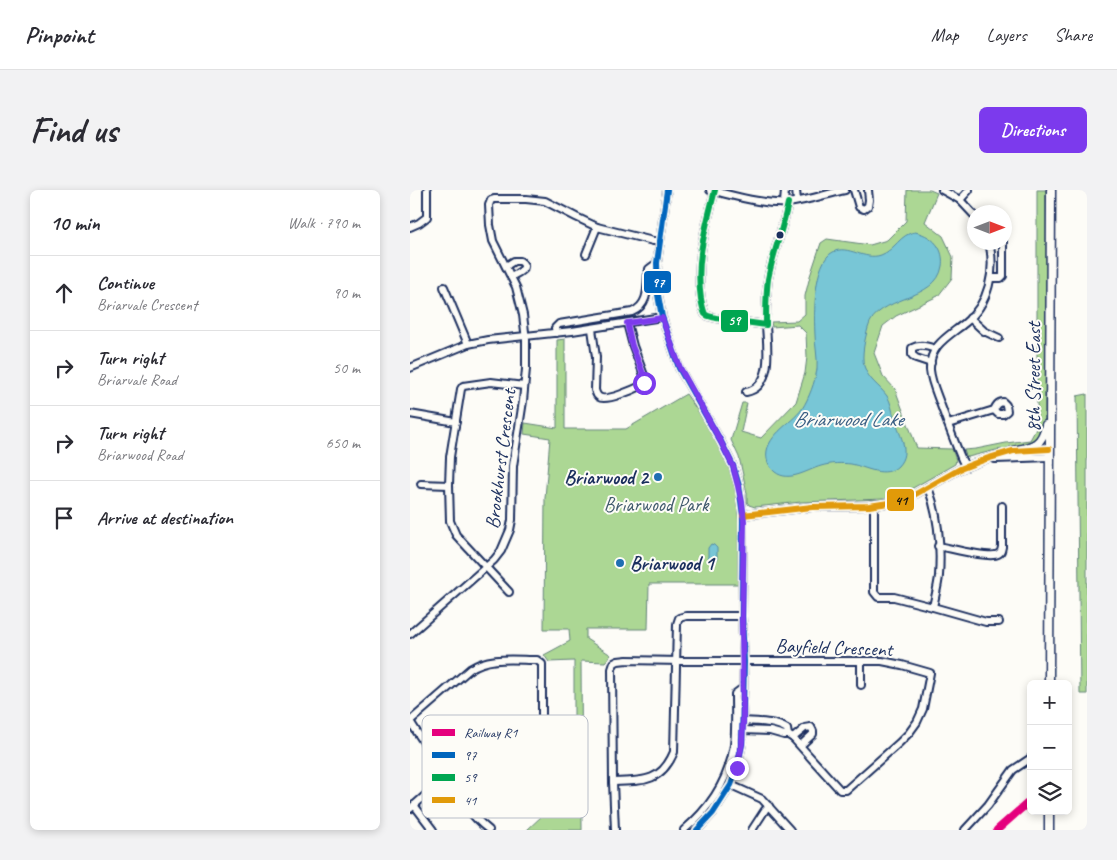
<!DOCTYPE html>
<html lang="en">
<head>
<meta charset="utf-8">
<style>
  body { margin:0; font-family:Caveat,sans-serif; background:#f2f2f3; color:#2b2b33 }
  .controls { position:absolute; right:15px; bottom:15px; display:grid; overflow:hidden; border-radius:8px; box-shadow:0 2px 8px #0003 }
  .controls button { width:45px; height:45px; display:grid; place-items:center; padding:0; border:0; border-bottom:1px solid #e1e1e2; background:#fff; color:#2b2b33; font:25px sans-serif }
  .compass { position:absolute; left:557px; top:15px; width:45px; height:45px; border-radius:50%; background:#fff; box-shadow:0 2px 8px #0003; rotate:90deg }
  .stop { position:absolute; width:15px; height:15px; margin:-11px; border:4px solid #7c3aed; border-radius:50%; background:#fff }
  .stop.end { background:#7c3aed; border-color:#fff; box-shadow:0 1px 5px #0008 }
  .list { margin:0; padding:0; list-style:none }
  h2 { display:flex; justify-content:space-between; align-items:center; height:65px; margin:0; padding:0 20px; font-size:21px }
  h2 small { font-size:16px; font-weight:400; color:#7c7c81 }
  .list li { display:grid; grid-template-columns:32px 1fr auto; gap:15px; align-items:center; box-sizing:border-box; height:75px; padding:0 20px; border-top:1px solid #e1e1e2 }
  .list b { display:block; font-size:19px; white-space:nowrap }
  .list p { margin:0; font-size:16px; white-space:nowrap; color:#7c7c81 }
  .list em { font-size:16px; font-style:normal; color:#7c7c81 }
  .icon { flex:none; width:28px; height:28px; fill:none; stroke:currentColor; stroke-width:2; stroke-linecap:round; stroke-linejoin:round }
  .map { position:relative; flex:none; width:677px; height:640px; overflow:hidden; border-radius:8px }
  header { display:flex; align-items:center; gap:30px; box-sizing:border-box; height:70px; padding:0 25px; background:#fff; border-bottom:1px solid #e1e1e2 }
  header strong { font-size:24px }
  nav { display:flex; gap:28px; margin-inline-start:auto; font-size:18px }
  .intro { display:flex; align-items:center; justify-content:space-between; box-sizing:border-box; height:120px; padding:0 30px }
  h1 { margin:0; font-size:35px }
  .button { padding:12px 22px; border-radius:8px; background:#7c3aed; color:#fff; font-size:18px; font-weight:700 }
  main { display:flex; gap:30px; padding:0 30px }
  aside { flex:1; background:#fff; border-radius:8px; box-shadow:0 2px 8px #0003 }
  .map>svg:first-child { display:block }
</style>
</head>
<body>
<header>
<strong>Pinpoint</strong>
<nav><a>Map</a><a>Layers</a><a>Share</a></nav>
</header>
<div class="intro"><h1>Find us</h1><a class="button">Directions</a></div>
<main>
<aside>
<h2>10 min<small>Walk · 790 m</small></h2>
<ul class="list">
<li><svg class="icon" aria-label="ahead" viewBox="0 0 24 24"><path d="M12 20V5M6 11l6-6 6 6"/></svg><div><b>Continue</b><p>Briarvale Crescent</p></div><em>90 m</em></li>
<li><svg class="icon" aria-label="right" viewBox="0 0 24 24"><path d="M7 20v-9h11M14 6l5 5-5 5"/></svg><div><b>Turn right</b><p>Briarvale Road</p></div><em>50 m</em></li>
<li><svg class="icon" aria-label="right" viewBox="0 0 24 24"><path d="M7 20v-9h11M14 6l5 5-5 5"/></svg><div><b>Turn right</b><p>Briarwood Road</p></div><em>650 m</em></li>
<li><svg class="icon" aria-label="arrive" viewBox="0 0 24 24"><path d="M6 21V4h12l-3 4 3 4H6"/></svg><div><b>Arrive at destination</b></div></li>
</ul>
</aside>
<div class="map">
<svg width="677" height="640" viewBox="0 0 677 640">
  <rect width="100%" height="100%" fill="#fdfcf7"/>
  <filter id="ink" filterUnits="userSpaceOnUse"><feTurbulence type="fractalNoise" baseFrequency=".02" numOctaves="2"/><feDisplacementMap in="SourceGraphic" scale="10" xChannelSelector="R" yChannelSelector="G"/><feConvolveMatrix kernelMatrix="1 2 1 2 8 2 1 2 1" color-interpolation-filters="sRGB"/></filter>
  <g filter="url(#ink)">
    <g fill="#acd794" stroke="#648379">
      <path d="M497 0H520L527 3 515 32 533 46 543 67 542 88 528 106 486 126 473 136 464 163 473 186 485 199 507 258 542 259 546 270 545 274 494 303 474 309 391 312 345 317 339 315 337 312V303L329 267 321 250 332 213H337L331 242 351 248 386 212 395 183 397 167 396 143 388 135 362 137 361 132 387 131 395 124V106L400 86 411 53 417 49 460 55 477 50 496 31Z"/>
      <path d="M627 0H636L637 187 635 204V234L634 241 621 255 586 260 558 267 556 266 554 260 566 259 596 253 620 250 627 237Z"/>
      <path d="M155 149V239H216L276 204C296 233 317 263 325 298 331 329 328 363 328 394H239L238 439H176V449L201 465 195 472 171 471 172 640H117L164 596V471L139 472 134 465 160 451 159 439H134L135 308 140 248 114 244 115 233 147 238V150Z"/>
      <path d="M677 204V504H670L667 206Z"/>
    </g>
    <g fill="#78c6d6" stroke="#538aa6">
      <path d="M505 42C515 44 524 49 529 58 532 63 533 70 532 76 527 112 466 105 458 138 455 149 451 165 454 176 459 191 468 194 477 206 481 212 482 220 484 227 488 243 502 261 488 276 475 289 456 277 441 274 432 273 421 273 411 276 397 280 379 293 365 282 361 279 358 274 357 269 353 247 381 234 392 219 399 208 405 192 407 179 408 168 405 156 405 145 404 126 403 72 423 62 438 54 454 71 471 65 485 60 490 44 505 42Z"/>
      <path d="M301 354 304 355 307 358V370H298V358Z"/>
    </g>
    <g fill="none" stroke-linecap="round" stroke-linejoin="round">
      <defs>
        <g id="minor">
          <path d="M257 0 247 73 248 105 252 127 269 178 311 252 323 276 329 296 333 325 332 426 334 472 332 554 327 578 321 595 303 623 287 640"/>
          <path d="M300 0C322 5 354 15 377 13 397 11 416 4 435 0"/>
          <path d="M305 0C296 36 285 71 291 109 292 114 293 120 295 124 298 127 303 127 306 128L356 135C356 120 356 104 358 89 363 63 373 39 378 13"/>
          <path d="M386 0 387 11"/>
          <path d="M444 0 449 17 454 19 458 16 459 10 458 0"/>
          <path d="M532 0 550 10 564 25"/>
          <path d="M550 10 559 0"/>
          <path d="M374 13 375 0"/>
          <path d="M0 37 9 33 17 27V0"/>
          <path d="M176 64 187 37"/>
          <path d="M96 76 104 71H110C121 78 107 83 101 87"/>
          <path d="M581 88H591L593 86V52"/>
          <path d="M34 97 58 154"/>
          <path d="M560 128 574 141 589 148"/>
          <path d="M182 139 186 167 185 200C186 203 186 205 189 207 196 212 225 199 233 195L235 193V188L223 156 217 133"/>
          <path d="M146 143 145 138 149 134 222 122C239 115 237 98 238 83L239 79 247 73"/>
          <path d="M521 173 506 168 502 165V158C509 154 518 156 525 159"/>
          <path d="M0 178 58 154 78 150 162 141 252 127"/>
          <path d="M336 202C364 197 357 156 356 135"/>
          <path d="M0 224 46 232"/>
          <path d="M538 234 584 220 588 224H593L597 221 596 215 593 212C588 212 586 216 584 220"/>
          <path d="M585 269 639 267"/>
          <path d="M556 277 552 270C544 251 537 232 530 213 526 202 521 191 520 180 519 155 539 146 555 133 579 114 586 81 579 52"/>
          <path d="M11 294 39 295"/>
          <path d="M464 316V402L468 407H484L523 417C525 407 528 396 529 386 531 357 528 324 518 297"/>
          <path d="M333 325 402 317 459 316 485 312 504 305 550 279 576 269 603 261 639 259"/>
          <path d="M528 356C540 358 580 369 588 364 592 362 591 360 592 357V316"/>
          <path d="M99 402 46 345 40 331 39 295 40 267 51 199 53 196 81 192 114 196"/>
          <path d="M523 417 576 432H589"/>
          <path d="M0 444 84 370 91 361 100 340 102 330 103 276 113 211 116 179V150L113 125 106 97 83 51 80 35 79 15 81 10 84 9H116L135 11 166 27 187 37 243 51H249"/>
          <path d="M451 495V471"/>
          <path d="M0 531 60 479C79 466 104 470 127 470L132 474V531L130 533 105 535 90 539 0 619"/>
          <path d="M0 531C10 548 22 563 32 580 46 602 57 623 79 640"/>
          <path d="M333 531C348 532 364 531 377 539L378 545"/>
          <path d="M383 548 395 538 401 537 403 541V544L391 555"/>
          <path d="M203 592C232 591 251 593 264 562L267 434 269 428 276 426H332"/>
          <path d="M321 595 352 609 380 640"/>
          <path d="M4 615 23 640"/>
          <path d="M205 640 203 592 202 479 204 473 208 471 217 470 271 471H472L492 475 520 483 513 519 507 532 499 543 489 553 436 600H430L383 548 378 545H374L360 541 333 540"/>
          <path d="M274 640C300 618 319 589 324 555 326 538 325 521 325 504L333 498"/>
          <path d="M342 640 355 620 359 616"/>
          <path d="M555 640 578 615 603 580 621 568"/>
        </g>
        <g id="major">
          <path d="M603 261C622 257 632 256 636 235"/>
          <path d="M639 494 641 0"/>
          <path d="M639 640V621"/>
        </g>
      </defs>
      <use href="#minor" stroke="#1b2f5e" stroke-width="10"/>
      <use href="#major" stroke="#1b2f5e" stroke-width="11"/>
      <use href="#minor" stroke="#fdfcf7" stroke-width="6"/>
      <use href="#major" stroke="#fdfcf7" stroke-width="8"/>
      <defs>
        <path id="bus-1" d="M257 0 247 73 248 105 252 127 269 178 311 252 323 276 329 296 333 325 332 426 334 472 332 554 327 578 321 595 303 623 287 640"/>
        <path id="bus-2" d="M305 0C296 36 285 71 291 109 292 114 293 120 295 124 298 127 303 127 306 128L356 135C356 120 356 104 358 89 363 63 373 39 378 13"/>
        <path id="bus-3" d="M333 325 402 317 459 316 485 312 504 305 550 279 576 269 603 261 639 259"/>
      </defs>
      <use href="#bus-1" stroke="#fdfcf7" stroke-width="10"/>
      <use href="#bus-2" stroke="#fdfcf7" stroke-width="10"/>
      <use href="#bus-3" stroke="#fdfcf7" stroke-width="10"/>
      <use href="#bus-1" stroke="#0065bd" stroke-width="6"/>
      <use href="#bus-2" stroke="#00a651" stroke-width="6"/>
      <use href="#bus-3" stroke="#e19a09" stroke-width="6"/>
      <defs>
        <path id="rail-1" d="M587 640 621 610"/>
      </defs>
      <use href="#rail-1" stroke="#fdfcf7" stroke-width="11"/>
      <use href="#rail-1" stroke="#e5007d" stroke-width="8"/>
    </g>
  </g>
  <g fill="none" stroke-linecap="round" stroke-linejoin="round" filter="url(#ink)">
    <path stroke="#7c3aed" stroke-width="6" d="M234 193 235 188 222 156 217 133 252 128 270 178 311 252 323 276 332 312 334 332 332 426 333 531 332 554 327 578"/>
  </g>
  <circle fill="#1b2f5e" stroke="#fdfcf7" stroke-width="2" cx="370" cy="45" r="4.5"/>
  <g fill="#1f6fb2" stroke="#fdfcf7" stroke-width="2">
    <circle cx="248" cy="287" r="5"/>
    <circle cx="210" cy="373" r="5"/>
  </g>
  <g text-anchor="middle" stroke-width="4" stroke-linejoin="round" paint-order="stroke">
    <g font-size="20" fill="#1b2f5e" stroke="#fdfcf7">
      <text transform="translate(623 187) rotate(-90)" y="7">8th Street East</text>
      <text transform="translate(90 269) rotate(-83)" y="7">Brookhurst Crescent</text>
      <text transform="translate(424 457) rotate(2)" y="7">Bayfield Crescent</text>
    </g>
    <g font-size="20" font-weight="bold" fill="#1b2f5e" stroke="#fdfcf7" text-anchor="end">
      <text x="238" y="294">Briarwood 2</text>
      <text x="220" y="380" text-anchor="start">Briarwood 1</text>
    </g>
    <g font-size="20" fill="#3f596c" stroke="#fdfcf7">
      <text x="246" y="321">Briarwood Park</text>
    </g>
    <g font-size="21" font-style="italic" fill="#375c82" stroke="#fdfcf7">
      <text x="438" y="236">Briarwood Lake</text>
    </g>
  </g>
  <rect x="12" y="525" width="166" height="103" rx="8" fill="#fdfcf7" stroke="#b9bec9" stroke-width="1"/>
  <rect x="22" y="539" width="23" height="7" fill="#e5007d"/>
  <rect x="22" y="562" width="23" height="6" fill="#0065bd"/>
  <rect x="22" y="584" width="23" height="7" fill="#00a651"/>
  <rect x="22" y="607" width="23" height="6" fill="#e19a09"/>
  <g font-size="14" fill="#1b2f5e">
    <text x="54" y="547">Railway R1</text>
    <text x="54" y="570">97</text>
    <text x="54" y="592">59</text>
    <text x="54" y="615">41</text>
  </g>
  <g stroke="#fdfcf7" stroke-width="2">
    <rect x="233" y="80" width="29" height="24" rx="5" fill="#0065bd"/>
    <rect x="310" y="119" width="29" height="24" rx="5" fill="#00a651"/>
    <rect x="476" y="298" width="29" height="24" rx="5" fill="#e19a09"/>
  </g>
  <g font-size="14" text-anchor="middle" font-weight="bold" fill="#fff">
    <text x="248" y="97">97</text>
    <text x="324" y="135">59</text>
  </g>
  <g font-size="14" text-anchor="middle" font-weight="bold" fill="#111">
    <text x="491" y="315">41</text>
  </g>
</svg>
<div class="controls">
<button>+</button>
<button>−</button>
<button><svg class="icon" aria-label="layers" viewBox="0 0 24 24"><path d="M12 4l9 5-9 5-9-5zM3 14l9 5 9-5"/></svg></button>
</div>
<svg class="compass" viewBox="-18 -18 36 36"><path d="M0-13l5 13h-10z" fill="#e53935"/><path d="M0 13l5-13h-10z" fill="#7c7c81"/></svg>
<div class="stop" style="left:234px;top:193px"></div>
<div class="stop end" style="left:327px;top:578px"></div>
</div>
</main>
</body>
</html>
